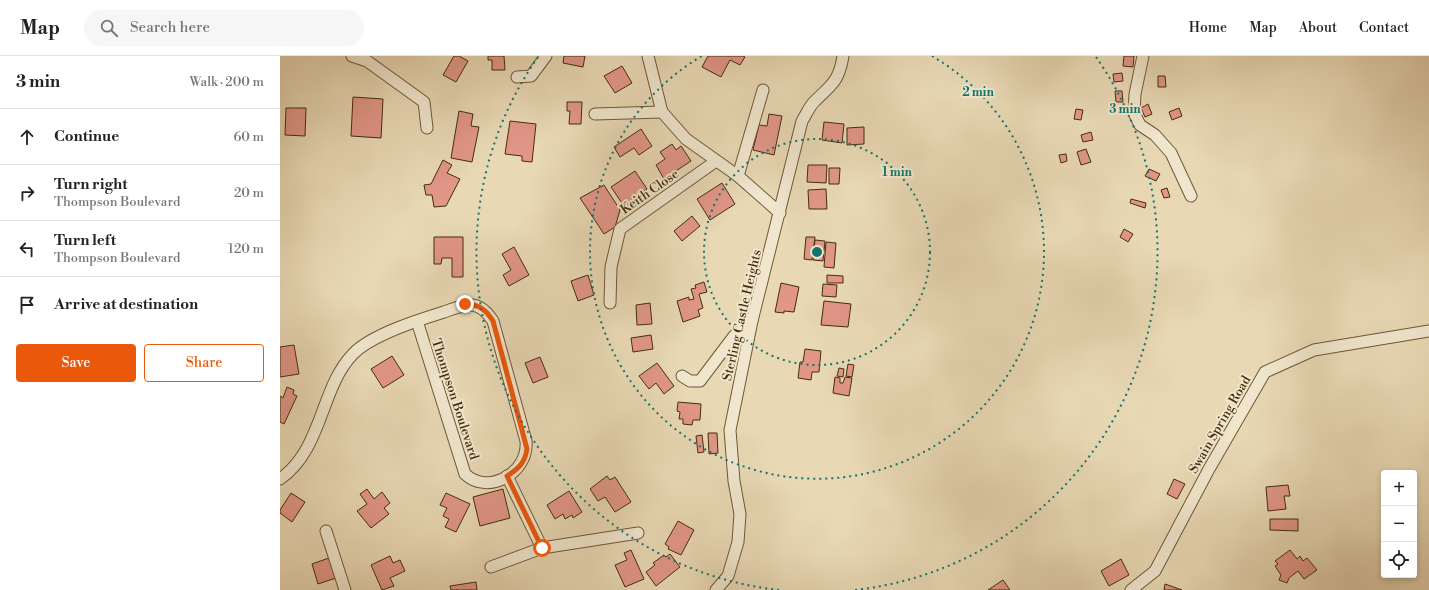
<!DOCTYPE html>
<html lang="en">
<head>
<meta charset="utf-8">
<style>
  body { margin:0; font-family:"Libre Bodoni",serif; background:#f6f6f6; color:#222 }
  .controls { position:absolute; right:12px; bottom:12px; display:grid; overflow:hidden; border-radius:4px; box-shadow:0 2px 6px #0003 }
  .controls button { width:36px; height:36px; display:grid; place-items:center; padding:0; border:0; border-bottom:1px solid #e0e0e0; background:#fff; color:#222; font:20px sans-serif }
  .stop { position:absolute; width:12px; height:12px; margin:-9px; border:3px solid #ea580c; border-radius:50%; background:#fff }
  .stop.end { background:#ea580c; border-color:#fff; box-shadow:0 1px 4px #0008 }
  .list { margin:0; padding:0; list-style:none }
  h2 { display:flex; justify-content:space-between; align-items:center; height:52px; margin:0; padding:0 16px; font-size:17px }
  h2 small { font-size:13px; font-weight:400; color:#767676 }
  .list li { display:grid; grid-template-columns:26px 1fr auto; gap:12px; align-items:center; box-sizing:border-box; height:56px; padding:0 16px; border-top:1px solid #e0e0e0 }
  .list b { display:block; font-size:15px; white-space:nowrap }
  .list p { margin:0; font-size:13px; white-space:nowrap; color:#767676 }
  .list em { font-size:13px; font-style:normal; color:#767676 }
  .actions { display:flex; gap:8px; padding:12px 16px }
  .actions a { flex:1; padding:9px 0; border:1px solid #ea580c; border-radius:4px; text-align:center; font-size:14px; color:#ea580c }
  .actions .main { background:#ea580c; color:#fff }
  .icon { flex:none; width:22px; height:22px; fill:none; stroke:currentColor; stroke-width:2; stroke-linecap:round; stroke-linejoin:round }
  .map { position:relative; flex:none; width:1149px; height:534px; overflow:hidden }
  header { display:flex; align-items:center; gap:24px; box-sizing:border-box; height:56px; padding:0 20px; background:#fff; border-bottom:1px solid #e0e0e0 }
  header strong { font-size:19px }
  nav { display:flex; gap:22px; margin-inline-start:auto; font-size:14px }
  .search { width:280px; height:36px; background:#f6f6f6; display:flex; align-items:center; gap:10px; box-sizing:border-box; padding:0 14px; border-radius:22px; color:#767676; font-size:15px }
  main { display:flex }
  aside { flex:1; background:#fff }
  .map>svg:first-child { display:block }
</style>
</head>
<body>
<header>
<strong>Map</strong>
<div class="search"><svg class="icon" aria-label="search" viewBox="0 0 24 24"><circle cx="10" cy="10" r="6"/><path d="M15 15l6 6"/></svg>Search here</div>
<nav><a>Home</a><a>Map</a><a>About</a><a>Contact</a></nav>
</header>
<main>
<aside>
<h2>3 min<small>Walk · 200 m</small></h2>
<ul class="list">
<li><svg class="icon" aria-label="ahead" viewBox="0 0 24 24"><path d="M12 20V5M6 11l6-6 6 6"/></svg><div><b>Continue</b></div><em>60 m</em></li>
<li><svg class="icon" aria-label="right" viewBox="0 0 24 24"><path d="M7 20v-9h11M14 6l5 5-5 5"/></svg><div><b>Turn right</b><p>Thompson Boulevard</p></div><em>20 m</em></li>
<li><svg class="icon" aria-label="left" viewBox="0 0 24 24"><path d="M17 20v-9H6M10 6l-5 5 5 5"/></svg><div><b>Turn left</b><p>Thompson Boulevard</p></div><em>120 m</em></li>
<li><svg class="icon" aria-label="arrive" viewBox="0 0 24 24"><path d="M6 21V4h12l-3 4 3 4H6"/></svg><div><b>Arrive at destination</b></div></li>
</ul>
<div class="actions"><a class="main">Save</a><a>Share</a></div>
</aside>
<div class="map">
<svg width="1149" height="534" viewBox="0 0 1149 534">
  <rect width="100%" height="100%" fill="#e8d8b4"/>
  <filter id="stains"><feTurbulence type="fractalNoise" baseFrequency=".005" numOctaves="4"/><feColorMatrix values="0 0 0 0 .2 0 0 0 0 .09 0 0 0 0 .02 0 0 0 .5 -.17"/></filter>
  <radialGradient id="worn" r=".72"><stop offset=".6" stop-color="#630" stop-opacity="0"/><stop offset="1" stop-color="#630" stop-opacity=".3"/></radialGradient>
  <g fill="#e19688" stroke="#442d0b">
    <path d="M174 0H179L188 5 176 26 163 19Z"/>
    <path d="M208 0H224L225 14H212V4H208Z"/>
    <path d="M284 0H305L303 11 283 7Z"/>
    <path d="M428 0H463L465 1 460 9 450 4 441 21 422 11Z"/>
    <path d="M844 0H854L853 11 843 10Z"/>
    <path d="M342 10 352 27 335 37 324 20Z"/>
    <path d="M842 17 843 25 834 26 833 18Z"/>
    <path d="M878 20H885L886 31H878Z"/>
    <path d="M835 35H842L843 46H836Z"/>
    <path d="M73 41 103 43 101 82 71 80Z"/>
    <path d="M287 46H302L301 68H289L290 55H287Z"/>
    <path d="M868 48 872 58 865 61 861 52Z"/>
    <path d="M6 52H26L25 80 5 79Z"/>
    <path d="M899 52 902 60 892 64 889 56Z"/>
    <path d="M796 53 803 54 801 64 794 63Z"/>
    <path d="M179 55 193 58 191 70 199 71 192 106 171 102Z"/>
    <path d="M489 58 502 60 494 99 473 94 479 69 487 70Z"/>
    <path d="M230 65 256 68 252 106 242 105V100L225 98Z"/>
    <path d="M544 66 564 68 562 87 542 84Z"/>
    <path d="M584 71V88L567 89V72Z"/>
    <path d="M361 73 372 90 359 99 354 92 340 101 334 91Z"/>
    <path d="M811 76 813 84 803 86 801 79Z"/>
    <path d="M392 88 396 94 401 90 411 105 384 123 376 109 385 103 380 96Z"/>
    <path d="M806 93 811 106 801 109 797 96Z"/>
    <path d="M786 98 787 105 781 107 779 99Z"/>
    <path d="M163 104 172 109 167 117 180 123 166 150 154 151 152 139H146L144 129 151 128Z"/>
    <path d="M528 109H547L546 127 527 126Z"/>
    <path d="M549 112H560L559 128H549Z"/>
    <path d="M869 113 880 118 876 125 865 120Z"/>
    <path d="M355 115 367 133 355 141 360 148 348 156 331 131Z"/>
    <path d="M442 127 455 148 430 164 417 143Z"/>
    <path d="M324 129 340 154 335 171 324 178 300 142Z"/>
    <path d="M887 132 890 141 884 142 881 134Z"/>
    <path d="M546 133 547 153H529L528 134Z"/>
    <path d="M851 143 866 147 865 152 850 147Z"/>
    <path d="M412 160 420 170 402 185 394 175Z"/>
    <path d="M844 173 853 178 848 186 840 181Z"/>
    <path d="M154 181H183V221H172V202H162L161 208H154Z"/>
    <path d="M526 181H535L532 204 524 203Z"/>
    <path d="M535 184 545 185 543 205 533 204Z"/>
    <path d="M546 186 556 187 554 212 544 211Z"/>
    <path d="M234 191 249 219 229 230 223 219 231 214 222 198Z"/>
    <path d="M308 219 314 239 298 245 291 225Z"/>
    <path d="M547 219 563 220V227H547Z"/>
    <path d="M424 226 427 236 419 238 423 252 418 254 420 260 403 266 397 245 409 241V244L414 243 411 233 416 232 415 229Z"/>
    <path d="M501 227 519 231 514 256 504 255V257L495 256Z"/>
    <path d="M543 228 557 229 556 241 542 240Z"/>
    <path d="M544 245 571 248 568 271 541 269Z"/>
    <path d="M370 247 372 268 357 269 356 249Z"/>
    <path d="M371 279 373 293 353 296 351 282Z"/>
    <path d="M14 289 19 318 0 321V291Z"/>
    <path d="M525 293 541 295 539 316H532L531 324 518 322 520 306H523Z"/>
    <path d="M112 300 124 319 103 332 91 313Z"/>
    <path d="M260 301 268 321 253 327 245 307Z"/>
    <path d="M377 307 394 330 384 338 376 327 369 333 359 320Z"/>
    <path d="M568 308 574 309 572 321 566 320Z"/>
    <path d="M559 312 564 313 563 321 557 320Z"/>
    <path d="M555 321 560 322V327H563L565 321 572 322 569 340 553 337Z"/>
    <path d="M7 331 14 334 13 338 17 340 4 368 0 366V340L3 342Z"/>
    <path d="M398 346 421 348 420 364H413L412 369 403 368V363H399L400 356 397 355Z"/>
    <path d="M428 377H437L438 397 429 398Z"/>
    <path d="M422 379 424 396 418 397 416 380Z"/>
    <path d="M327 420 330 424 335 421 351 446 335 456 325 441 318 445 310 433Z"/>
    <path d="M894 423 905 428 897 443 887 438Z"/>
    <path d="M1008 429 1010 440H1004L1006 453 988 455 986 431Z"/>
    <path d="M87 433 94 443 102 436 110 447 104 452 109 458 91 472 77 455 87 448 80 438Z"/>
    <path d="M223 433 230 462 200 470 193 441Z"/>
    <path d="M289 435 302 456 293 462 292 459 285 463 283 458 275 463 267 449Z"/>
    <path d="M11 437 25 446 12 466 0 457V454Z"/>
    <path d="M166 437 190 448 176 476 165 471 169 463 163 460 167 452 160 449Z"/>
    <path d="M990 463H1018V475L990 474Z"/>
    <path d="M398 465 414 474 401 499 388 493 389 491 385 488Z"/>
    <path d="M351 494 364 523 345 531 335 509 347 504 344 497Z"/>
    <path d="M1010 494 1017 503 1020 500 1023 505 1027 502 1037 514 1024 523 1018 515 1009 522 1007 527 999 524 1001 519 995 510 998 508 995 505Z"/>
    <path d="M390 498 400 511 376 530 366 516 375 509 373 507 384 499 386 501Z"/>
    <path d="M110 500 113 507 120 504 125 515 110 522 114 530 102 534 91 509Z"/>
    <path d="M49 502 56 522 38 528 32 508Z"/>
    <path d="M841 503 849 519 829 530 821 515Z"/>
    <path d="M723 524 730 534H708Z"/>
    <path d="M196 526 197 534H171L170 530Z"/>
    <path d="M885 528 902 534H884Z"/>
  </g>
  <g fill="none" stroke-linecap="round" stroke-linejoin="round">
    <defs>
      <g id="minor">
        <path d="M72 0 87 5 144 46 147 72"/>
        <path d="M368 0 382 56 406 83 458 120 500 157"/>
        <path d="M863 0 855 38 854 57 860 69 875 79 891 97 911 140"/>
        <path d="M237 21 251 20 266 0"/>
        <path d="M315 58 382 56"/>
        <path d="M458 120 483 34"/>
        <path d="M330 247 331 211 340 173 436 105"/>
        <path d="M402 320 410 325H420L454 280 472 265"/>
        <path d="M227 420 262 492"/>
        <path d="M0 423C43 393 40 332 73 298 91 279 138 264 164 256 186 248 198 242 213 265L246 385C249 417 208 440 185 418L137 265"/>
        <path d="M46 475 65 534"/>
        <path d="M211 511 262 492 358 477"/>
        <path d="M436 534 448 520 458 486 460 458 454 425 450 374 472 265 522 65C526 59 529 51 534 46 551 29 559 26 563 0"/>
        <path d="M851 534 875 515 929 413 985 316 1034 294 1149 275"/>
      </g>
    </defs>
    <use href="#minor" stroke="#6d5835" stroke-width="13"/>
    <use href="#minor" stroke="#f0e6ce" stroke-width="11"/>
  </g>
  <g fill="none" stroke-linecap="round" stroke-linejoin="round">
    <path stroke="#ea580c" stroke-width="5" d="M185 248C199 248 206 254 213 265L247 393C245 407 238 413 227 420L262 492"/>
  </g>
  <g fill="none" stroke="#0f766e" stroke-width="2" stroke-dasharray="2 4">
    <circle cx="537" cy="196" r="113"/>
    <path d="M652 0A227 227 0 1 1 422 0"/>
    <path d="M499 534A340 340 0 0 1 258 1M816 1A340 340 0 0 1 575 534"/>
  </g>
  <g text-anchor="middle" stroke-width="4" stroke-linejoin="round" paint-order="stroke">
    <g font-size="13" fill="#442d0b" stroke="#f0e6ce">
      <text transform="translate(369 135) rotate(-35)" y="5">Keith Close</text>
      <text transform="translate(461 259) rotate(-77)" y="5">Sterling Castle Heights</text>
      <text transform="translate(176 343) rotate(72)" y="5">Thompson Boulevard</text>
      <text transform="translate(939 368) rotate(-60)" y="5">Swain Spring Road</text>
    </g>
  </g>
  <circle cx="537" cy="196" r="6" fill="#0f766e" stroke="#f0e6ce" stroke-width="2"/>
  <g font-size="12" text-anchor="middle" font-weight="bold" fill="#0f766e" stroke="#f0e6ce" stroke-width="4" stroke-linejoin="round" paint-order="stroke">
    <text x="698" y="40">2 min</text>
    <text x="845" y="57">3 min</text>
    <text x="617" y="120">1 min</text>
  </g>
  <rect width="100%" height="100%" filter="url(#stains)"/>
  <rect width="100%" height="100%" fill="url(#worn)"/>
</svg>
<div class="controls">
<button>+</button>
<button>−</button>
<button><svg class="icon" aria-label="locate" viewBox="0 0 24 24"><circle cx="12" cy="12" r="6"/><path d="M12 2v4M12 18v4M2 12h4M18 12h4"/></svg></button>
</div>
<div class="stop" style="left:262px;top:492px"></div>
<div class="stop end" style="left:185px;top:248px"></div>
</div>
</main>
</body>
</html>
